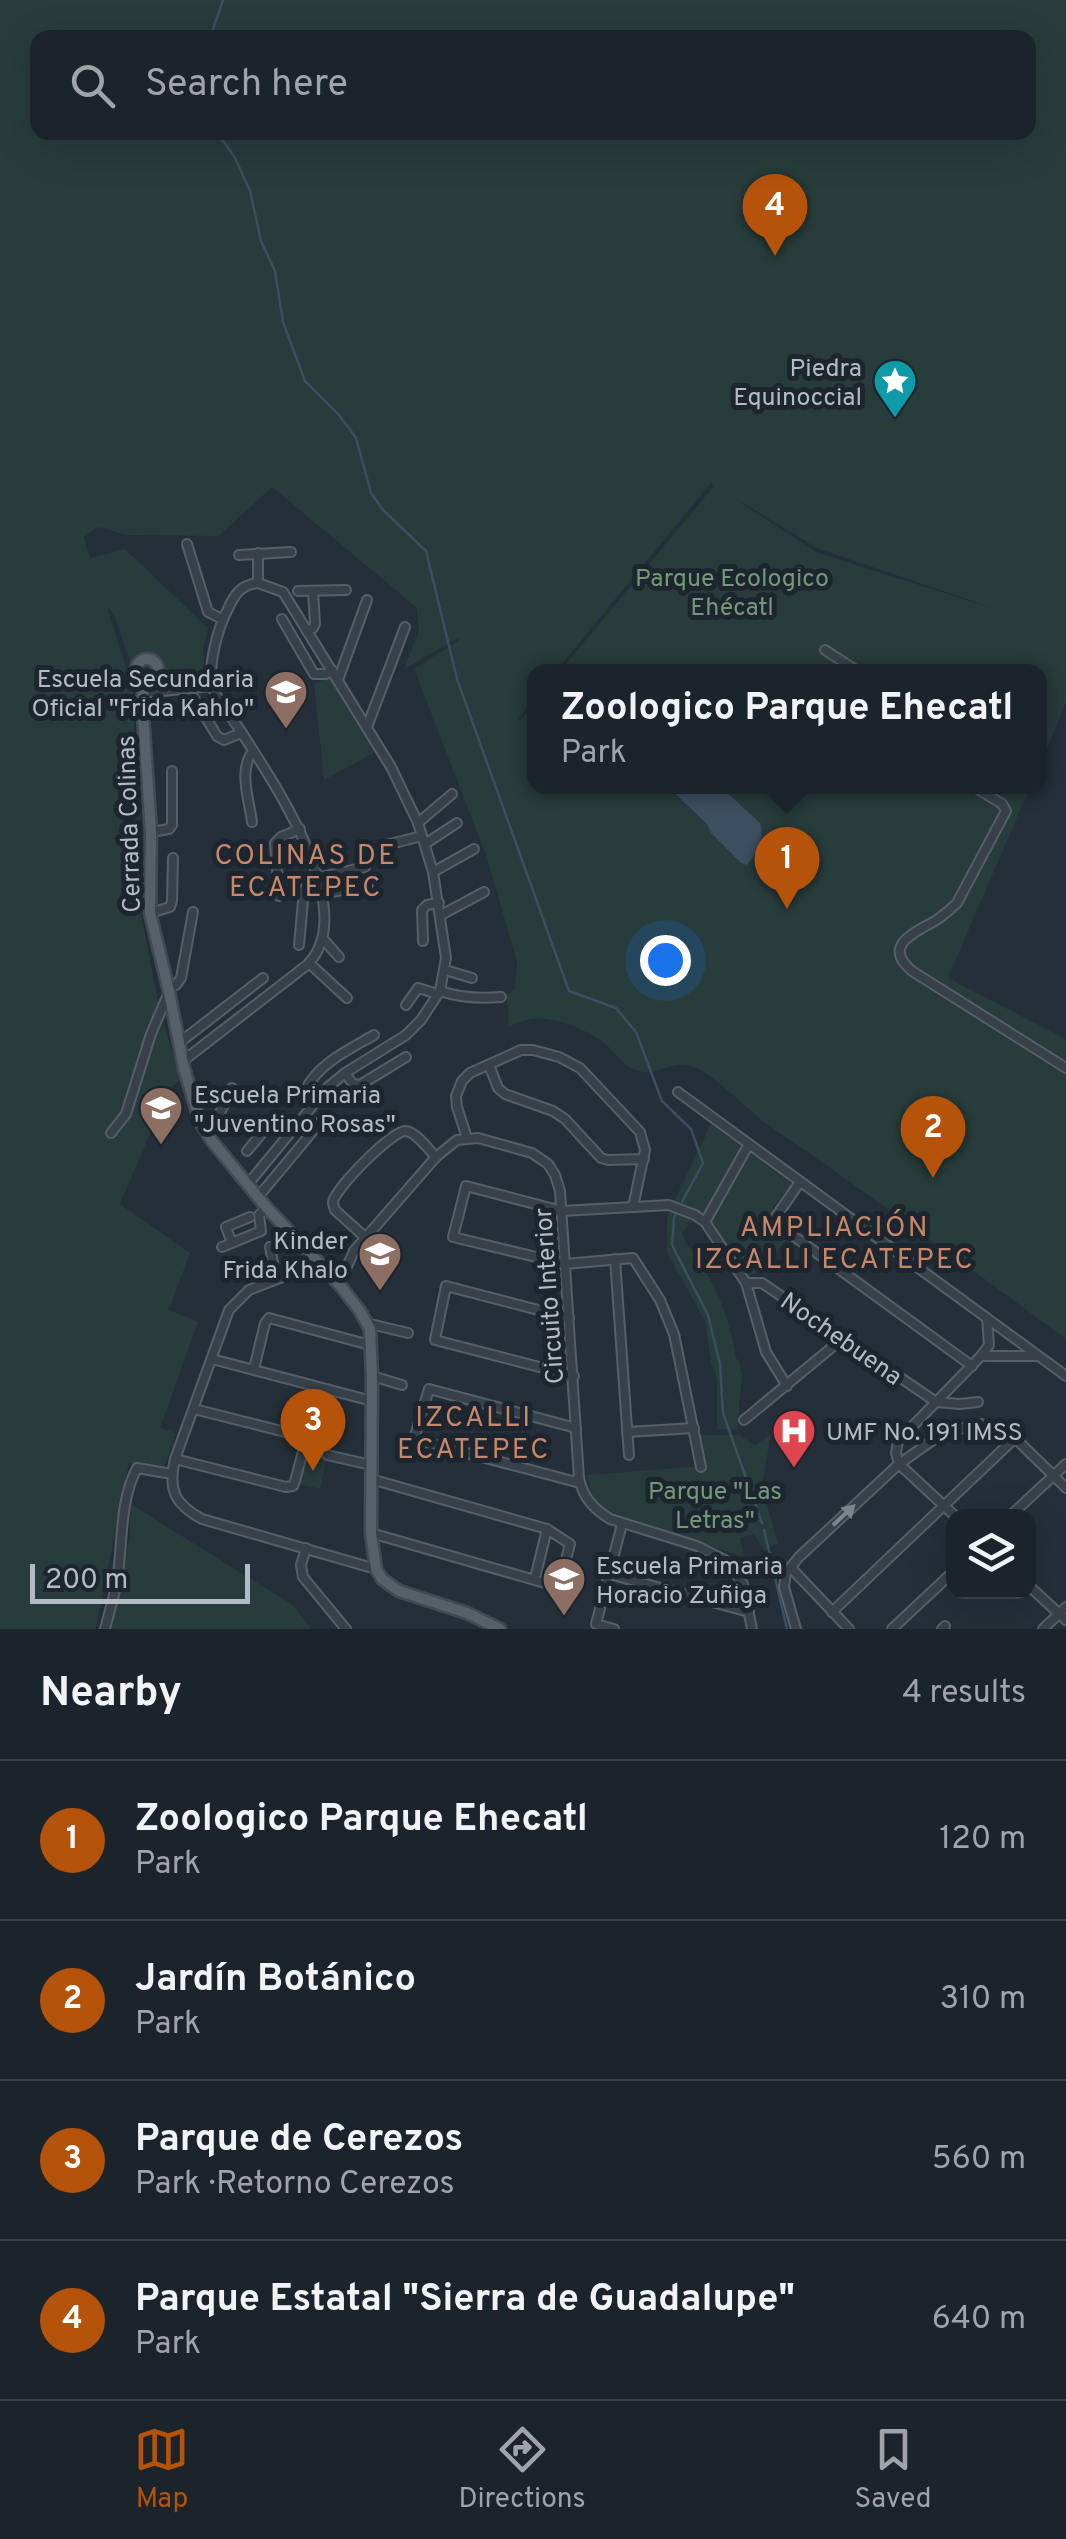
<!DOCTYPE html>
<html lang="en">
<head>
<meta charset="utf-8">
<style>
  body { margin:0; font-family:Overpass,sans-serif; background:#282f37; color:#f1f3f6 }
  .controls { position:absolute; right:30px; bottom:30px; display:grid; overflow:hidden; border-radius:20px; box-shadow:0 10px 40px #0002 }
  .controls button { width:90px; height:90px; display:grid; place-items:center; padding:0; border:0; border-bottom:2px solid #394047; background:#1b232b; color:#f1f3f6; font:50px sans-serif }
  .scale { position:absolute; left:30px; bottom:25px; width:220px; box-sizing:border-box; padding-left:10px; border:5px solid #b3bcc5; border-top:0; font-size:28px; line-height:35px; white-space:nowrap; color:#b3bcc5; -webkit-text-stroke:8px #1d262e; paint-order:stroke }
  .you { position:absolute; left:665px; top:960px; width:35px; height:35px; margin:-25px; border:8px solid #fff; border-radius:50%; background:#1a73e8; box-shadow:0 0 0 15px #1a73e833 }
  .badge { display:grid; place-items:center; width:65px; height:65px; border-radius:50%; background:#b45309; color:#fff; font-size:32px; font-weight:700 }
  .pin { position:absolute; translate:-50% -82px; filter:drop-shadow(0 2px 5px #0008) }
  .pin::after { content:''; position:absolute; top:52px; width:35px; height:30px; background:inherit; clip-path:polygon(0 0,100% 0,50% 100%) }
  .popup { position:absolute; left:527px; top:664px; width:520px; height:130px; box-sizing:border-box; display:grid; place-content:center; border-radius:20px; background:#1b232b; filter:drop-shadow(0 2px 8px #0005); font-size:32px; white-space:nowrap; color:#a0a4a9 }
  .popup b { font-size:38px; color:#f1f3f6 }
  .popup::after { content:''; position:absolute; left:50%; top:100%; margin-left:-20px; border:20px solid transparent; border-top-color:#1b232b }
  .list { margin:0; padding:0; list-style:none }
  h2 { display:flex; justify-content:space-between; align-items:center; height:130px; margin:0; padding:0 40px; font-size:42px }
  h2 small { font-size:32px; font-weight:400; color:#a0a4a9 }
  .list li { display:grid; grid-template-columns:65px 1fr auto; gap:30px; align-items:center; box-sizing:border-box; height:160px; padding:0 40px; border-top:2px solid #394047 }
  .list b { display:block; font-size:38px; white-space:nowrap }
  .list p { margin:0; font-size:32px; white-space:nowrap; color:#a0a4a9 }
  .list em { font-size:32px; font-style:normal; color:#a0a4a9 }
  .icon { flex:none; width:55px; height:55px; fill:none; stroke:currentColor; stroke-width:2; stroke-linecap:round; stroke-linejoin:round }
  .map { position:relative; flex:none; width:1066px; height:1629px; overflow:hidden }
  .search { position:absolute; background:#1b232b; box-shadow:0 10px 40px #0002; left:30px; right:30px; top:30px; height:110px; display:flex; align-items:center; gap:25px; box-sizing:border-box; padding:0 35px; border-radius:20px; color:#a0a4a9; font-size:38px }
  .sheet { height:770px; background:#1b232b }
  nav { display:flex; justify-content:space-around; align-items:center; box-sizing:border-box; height:140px; border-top:2px solid #394047; background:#1b232b; font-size:28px; color:#a0a4a9 }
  nav a { display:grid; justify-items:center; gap:5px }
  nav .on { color:#b45309 }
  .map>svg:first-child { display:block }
</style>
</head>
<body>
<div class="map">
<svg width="1066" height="1629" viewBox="0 0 1066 1629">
  <rect width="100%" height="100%" fill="#242f39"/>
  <g fill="#273c3b" fill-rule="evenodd">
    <path d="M0 0H1066V703L1040 765V672L560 671 714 486 711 483 556 671 534 672V698L518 719 520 721 534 703V786L1030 787 948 978 1066 1039V1339C967 1266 869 1194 768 1125 747 1110 717 1077 696 1068 670 1056 657 1082 631 1068 620 1062 613 1050 603 1042 585 1029 553 1016 531 1019 524 1020 516 1024 509 1026L507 995 515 988 517 962 487 858 414 669 459 640V638L404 669 419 630 416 607 272 487 219 536 126 535 98 527 84 537 90 558 125 549 208 628 203 649 205 686 148 691C157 680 168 672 159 657 148 652 140 655 131 664L114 615 107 606 133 690 136 784 139 822 138 899 160 1011 181 1080 169 1089 120 1204 190 1253 169 1310 198 1322 160 1428 176 1433 164 1468 129 1463 96 1629H0ZM38 38H1028V132H38ZM731 496 817 548 1001 611 816 552Z"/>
    <path d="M329 677 376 752 324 780 314 684Z"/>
    <path d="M711 1124 792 1184 773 1207V1226L787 1239 763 1270 748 1277 706 1220 691 1222 682 1233C689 1249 698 1260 707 1274 723 1301 731 1328 736 1358L739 1361 742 1375 737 1430 717 1429V1379L711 1363 705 1321 667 1253V1216Z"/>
    <path d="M771 1434 762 1487 778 1543 764 1551 754 1534 740 1538 744 1557 612 1515 600 1509 592 1494 587 1475 703 1466 699 1435H739L755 1445Z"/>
    <path d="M308 1453 327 1458 320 1489 299 1484Z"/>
    <path d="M129 1503 293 1605 311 1629H110L130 1535Z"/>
  </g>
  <path fill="#3b4f60" d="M668 787H721L760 823C765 838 756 854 747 865L741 863 711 833 707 824Z"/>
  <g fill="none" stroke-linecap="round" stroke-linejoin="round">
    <g stroke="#3b4f60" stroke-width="2.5">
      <path d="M210 38 223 0"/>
      <path d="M213 132 224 142 235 158 250 191 261 241 275 271 283 322 305 381 339 415 356 438 371 493 383 510 426 551 457 679 569 991 616 1008 636 1032 662 1101 691 1129 703 1163 682 1202"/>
      <path d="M676 1213 674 1218 672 1245 708 1315 720 1364 723 1413 762 1523"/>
      <path d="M764 1530 787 1629"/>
    </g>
    <defs>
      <g id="minor">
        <path d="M187 544 208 612 222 619"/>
        <path d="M258 553V583"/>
        <path d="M239 555 291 552"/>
        <path d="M298 591 346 590"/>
        <path d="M282 619 314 674H326L332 670"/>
        <path d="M307 631 313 628 315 624 313 591"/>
        <path d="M825 650 859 672"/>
        <path d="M338 680 367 600"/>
        <path d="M143 693 212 686"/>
        <path d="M194 698 217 736 224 740 241 733"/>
        <path d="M367 727 405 627"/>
        <path d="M973 786 1002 804 1006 811 957 903C951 909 945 914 938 919 918 932 880 944 912 971L1066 1068"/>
        <path d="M252 822C249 799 238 770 253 751"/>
        <path d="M418 823 452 794"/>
        <path d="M151 832 169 829 172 825V771"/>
        <path d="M425 844 457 823"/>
        <path d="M382 846 422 836"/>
        <path d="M433 872 474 849"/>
        <path d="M317 878 365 867"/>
        <path d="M321 894 368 885"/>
        <path d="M279 896 275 843 281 837 300 829"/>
        <path d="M150 913 170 907 172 901 173 858"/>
        <path d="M441 915 484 892"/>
        <path d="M323 939 339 957"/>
        <path d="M423 941 422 910 427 905 439 903"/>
        <path d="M299 945 304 890 307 886 318 883"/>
        <path d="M309 963 347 998"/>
        <path d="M445 970 472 978"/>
        <path d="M168 987 176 985 181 978 193 912"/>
        <path d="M440 991C461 998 479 999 501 997"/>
        <path d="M406 1005 418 988 438 994"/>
        <path d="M179 1043 263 978"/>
        <path d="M183 1061 307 965C362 911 272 780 240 730 233 719 214 697 212 685 208 665 218 628 227 611 234 595 240 585 258 583"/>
        <path d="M489 1065 498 1088 505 1094 553 1111 565 1119 601 1158 608 1160 644 1159"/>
        <path d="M345 1073 353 1084 360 1085 406 1057"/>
        <path d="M678 1092 1066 1376"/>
        <path d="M317 1100 306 1089C319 1063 350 1049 374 1035"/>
        <path d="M205 1130 221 1111 232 1088"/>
        <path d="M111 1133 126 1114 151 1034 169 992"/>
        <path d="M467 1138 457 1107 456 1096 462 1081 470 1073 521 1050H533L559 1057 580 1068 640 1132 645 1150 633 1207"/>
        <path d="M247 1151 273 1120 289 1134"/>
        <path d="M800 1182 773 1221 972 1366"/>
        <path d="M248 1184 328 1087 345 1073 406 1035 421 1020 440 991 446 958 433 872 418 823 391 767 283 592 258 583"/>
        <path d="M258 1197 323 1119"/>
        <path d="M705 1222 749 1144"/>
        <path d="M366 1238 335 1210C334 1207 333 1205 333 1202 334 1190 392 1130 406 1131 416 1132 429 1150 436 1157"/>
        <path d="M232 1243 226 1227 250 1217"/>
        <path d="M222 1247 261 1231 259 1215 267 1208"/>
        <path d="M270 1247 276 1278"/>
        <path d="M615 1259 629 1455"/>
        <path d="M319 1263 249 1290 229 1310 175 1459C168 1489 174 1504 202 1519L376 1569"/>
        <path d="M746 1283H762L936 1402 960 1404 978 1402"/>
        <path d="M339 1284 354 1251 436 1157 457 1140 478 1138 532 1153 548 1164 555 1175 560 1191 579 1478C583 1498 594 1509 610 1519L697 1546 725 1560 743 1584 752 1629"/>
        <path d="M569 1318 446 1286 435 1340 574 1376"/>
        <path d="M366 1323 408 1333"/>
        <path d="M981 1356H1037"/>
        <path d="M212 1359 372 1401"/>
        <path d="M254 1369 265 1323 269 1318 370 1345"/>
        <path d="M372 1376 402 1385"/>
        <path d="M744 1420 842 1339"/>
        <path d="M576 1428 429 1389 414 1439 580 1483"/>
        <path d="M627 1432 694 1428"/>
        <path d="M327 1455 371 1465"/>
        <path d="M175 1459 286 1487 293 1486 295 1481 305 1444V1440L301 1436 194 1409"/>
        <path d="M899 1464 896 1453 898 1441 981 1356 989 1345 987 1318"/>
        <path d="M899 1464 955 1516"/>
        <path d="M701 1467 674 1334 660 1300 633 1258 565 1264 453 1237 466 1186 562 1211 669 1205 695 1215 705 1222 746 1283 766 1352 787 1386"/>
        <path d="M1010 1516 1066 1464"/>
        <path d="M371 1533 559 1587 570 1544 547 1529 371 1479"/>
        <path d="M306 1548 301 1565 303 1577 346 1629"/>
        <path d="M791 1568 849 1629"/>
        <path d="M609 1574 749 1612"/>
        <path d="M535 1578 547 1529"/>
        <path d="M1028 1585 1066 1620"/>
        <path d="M832 1612 1015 1438 1066 1488"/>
        <path d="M105 1629C109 1613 114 1597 117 1581 123 1545 119 1502 137 1468L172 1474"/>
        <path d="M614 1629 596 1624 622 1524"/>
        <path d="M796 1629 784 1587 786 1573 799 1557 899 1464 943 1433 981 1424"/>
        <path d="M892 1629 954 1571"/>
        <path d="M942 1629 945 1626"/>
        <path d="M1043 1629 1066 1607"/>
      </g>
      <g id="major">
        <circle cx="147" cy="670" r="11"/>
        <path d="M145 681 142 701 151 832 150 913 168 987 184 1068 200 1122 212 1141 267 1208 339 1284 360 1311 370 1329 372 1376 371 1533 376 1569 382 1579 399 1591 467 1613 500 1629"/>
      </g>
    </defs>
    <use href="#minor" stroke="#565f67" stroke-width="12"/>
    <use href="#major" stroke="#414a52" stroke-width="15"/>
    <use href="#minor" stroke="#384149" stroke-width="8"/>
    <use href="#major" stroke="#566069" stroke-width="10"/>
  </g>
  <defs><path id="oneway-solid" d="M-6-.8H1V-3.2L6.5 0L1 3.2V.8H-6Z" transform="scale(2.5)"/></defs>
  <use fill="#7c858d" href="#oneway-solid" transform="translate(844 1515) rotate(-43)"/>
  <defs>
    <symbol id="sight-pin" viewBox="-11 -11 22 30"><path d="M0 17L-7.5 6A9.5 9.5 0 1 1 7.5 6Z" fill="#0f9aa8" stroke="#1d262e"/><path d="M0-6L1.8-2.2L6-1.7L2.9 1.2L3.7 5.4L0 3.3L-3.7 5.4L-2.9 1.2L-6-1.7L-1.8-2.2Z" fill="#fff"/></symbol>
    <symbol id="school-pin" viewBox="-11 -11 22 30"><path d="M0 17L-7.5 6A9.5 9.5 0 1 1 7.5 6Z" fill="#8d6e63" stroke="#1d262e"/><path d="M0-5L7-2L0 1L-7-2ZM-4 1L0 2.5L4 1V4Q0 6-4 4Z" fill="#fff"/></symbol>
    <symbol id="hospital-pin" viewBox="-11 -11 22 30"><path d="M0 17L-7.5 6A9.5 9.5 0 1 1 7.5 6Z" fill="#e0444e" stroke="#1d262e"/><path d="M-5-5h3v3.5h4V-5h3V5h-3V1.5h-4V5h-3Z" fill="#fff"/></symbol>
  </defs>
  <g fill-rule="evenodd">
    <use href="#sight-pin" x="870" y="356" width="50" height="68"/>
    <use href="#school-pin" x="261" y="667" width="50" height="68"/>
    <use href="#school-pin" x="136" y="1083" width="50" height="68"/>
    <use href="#school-pin" x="355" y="1229" width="50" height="68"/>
    <use href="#hospital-pin" x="769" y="1406" width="50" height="68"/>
    <use href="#school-pin" x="539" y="1554" width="50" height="68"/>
  </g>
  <g text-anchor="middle" stroke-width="10" stroke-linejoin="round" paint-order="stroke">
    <g font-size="25" fill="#b3bcc5" stroke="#1d262e" text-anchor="end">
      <text x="862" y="376">Piedra<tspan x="862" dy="29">Equinoccial</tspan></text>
      <text x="254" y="687">Escuela Secundaria<tspan x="254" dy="29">Oficial "Frida Kahlo"</tspan></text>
      <text x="194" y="1103" text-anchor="start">Escuela Primaria<tspan x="194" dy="29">"Juventino Rosas"</tspan></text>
      <text x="348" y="1249">Kinder<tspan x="348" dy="29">Frida Khalo</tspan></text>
      <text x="826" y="1440" text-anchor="start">UMF No. 191 IMSS</text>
      <text x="596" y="1574" text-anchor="start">Escuela Primaria<tspan x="596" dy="29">Horacio Zuñiga</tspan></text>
    </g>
    <g font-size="25" fill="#739978" stroke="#1d262e">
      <text x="732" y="586">Parque Ecologico<tspan x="732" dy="29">Ehécatl</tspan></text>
      <text x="715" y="1499">Parque "Las<tspan x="715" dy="29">Letras"</tspan></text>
    </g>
    <g font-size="25" fill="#b3bcc5" stroke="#1d262e">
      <text transform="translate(128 824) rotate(-92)" y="9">Cerrada Colinas</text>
      <text transform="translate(548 1296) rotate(-94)" y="9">Circuito Interior</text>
      <text transform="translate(842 1338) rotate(35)" y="9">Nochebuena</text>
    </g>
    <g font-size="28" letter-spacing="2.5" fill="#c9876a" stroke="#1d262e">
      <text x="306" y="864">COLINAS DE<tspan x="306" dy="32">ECATEPEC</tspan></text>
      <text x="835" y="1236">AMPLIACIÓN<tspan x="835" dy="32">IZCALLI ECATEPEC</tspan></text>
      <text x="474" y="1426">IZCALLI<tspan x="474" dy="32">ECATEPEC</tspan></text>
    </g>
  </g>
</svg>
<div class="controls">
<button><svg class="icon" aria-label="layers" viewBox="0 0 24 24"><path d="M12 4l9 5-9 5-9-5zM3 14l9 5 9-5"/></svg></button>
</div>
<div class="scale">200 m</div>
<div class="you"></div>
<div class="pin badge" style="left:787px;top:909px">1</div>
<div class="popup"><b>Zoologico Parque Ehecatl</b>Park</div>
<div class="pin badge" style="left:933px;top:1178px">2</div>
<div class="pin badge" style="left:313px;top:1471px">3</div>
<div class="pin badge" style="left:775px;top:256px">4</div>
<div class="search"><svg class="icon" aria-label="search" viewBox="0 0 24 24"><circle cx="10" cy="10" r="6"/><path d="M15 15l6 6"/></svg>Search here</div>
</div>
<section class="sheet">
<h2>Nearby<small>4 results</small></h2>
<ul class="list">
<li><span class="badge">1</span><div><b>Zoologico Parque Ehecatl</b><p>Park</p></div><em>120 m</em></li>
<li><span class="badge">2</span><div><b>Jardín Botánico</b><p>Park</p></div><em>310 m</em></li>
<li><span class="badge">3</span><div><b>Parque de Cerezos</b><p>Park · Retorno Cerezos</p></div><em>560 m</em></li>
<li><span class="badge">4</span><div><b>Parque Estatal &quot;Sierra de Guadalupe&quot;</b><p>Park</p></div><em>640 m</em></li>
</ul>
</section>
<nav>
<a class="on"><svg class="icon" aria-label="map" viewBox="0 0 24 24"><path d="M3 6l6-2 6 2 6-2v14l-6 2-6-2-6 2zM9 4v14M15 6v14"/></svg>Map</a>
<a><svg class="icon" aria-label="directions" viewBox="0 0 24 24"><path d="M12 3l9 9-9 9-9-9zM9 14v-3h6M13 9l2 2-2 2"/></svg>Directions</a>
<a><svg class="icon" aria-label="saved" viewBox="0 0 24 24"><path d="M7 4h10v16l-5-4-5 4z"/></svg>Saved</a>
</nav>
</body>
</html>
